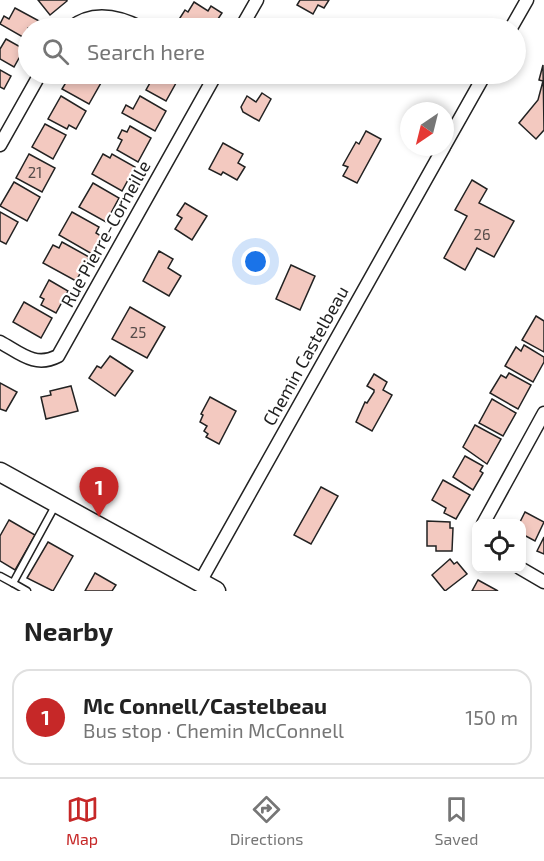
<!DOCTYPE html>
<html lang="en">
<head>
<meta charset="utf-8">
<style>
  body { margin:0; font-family:"Exo 2",sans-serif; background:#f2f2f2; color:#222 }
  .controls { position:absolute; right:18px; bottom:18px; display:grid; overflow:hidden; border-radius:12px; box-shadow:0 3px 9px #0003 }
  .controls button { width:54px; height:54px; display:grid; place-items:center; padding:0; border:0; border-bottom:2px solid #e0e0e0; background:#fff; color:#222; font:30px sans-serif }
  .compass { position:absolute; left:400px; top:102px; width:54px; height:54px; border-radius:50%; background:#fff; box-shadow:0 3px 9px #0003; rotate:215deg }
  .you { position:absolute; left:256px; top:262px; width:21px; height:21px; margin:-15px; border:4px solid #fff; border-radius:50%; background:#1a73e8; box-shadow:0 0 0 9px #1a73e833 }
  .badge { display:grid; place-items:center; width:39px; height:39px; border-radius:50%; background:#c62828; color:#fff; font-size:20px; font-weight:700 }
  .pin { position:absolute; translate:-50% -50px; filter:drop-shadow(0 2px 3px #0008) }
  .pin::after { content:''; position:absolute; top:32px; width:21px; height:18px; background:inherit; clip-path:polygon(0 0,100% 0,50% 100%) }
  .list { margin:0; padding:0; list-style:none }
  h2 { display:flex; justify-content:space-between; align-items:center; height:78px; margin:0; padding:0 24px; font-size:26px }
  h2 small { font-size:20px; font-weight:400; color:#767676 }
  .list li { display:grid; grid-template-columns:39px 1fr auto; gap:18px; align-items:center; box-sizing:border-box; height:96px; margin:0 12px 12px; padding:0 12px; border:2px solid #e0e0e0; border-radius:18px }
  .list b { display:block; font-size:22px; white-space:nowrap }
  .list p { margin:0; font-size:20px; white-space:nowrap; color:#767676 }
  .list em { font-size:20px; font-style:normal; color:#767676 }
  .icon { flex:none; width:33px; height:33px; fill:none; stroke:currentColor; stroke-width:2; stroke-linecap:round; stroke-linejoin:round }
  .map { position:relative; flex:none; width:544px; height:591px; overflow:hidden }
  .search { position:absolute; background:#fff; box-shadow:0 3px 9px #0003; left:18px; right:18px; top:18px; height:66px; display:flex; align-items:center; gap:15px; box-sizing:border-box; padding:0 21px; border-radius:33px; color:#767676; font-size:22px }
  .sheet { height:186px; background:#fff }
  nav { display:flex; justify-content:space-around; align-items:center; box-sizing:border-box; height:84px; border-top:2px solid #e0e0e0; background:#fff; font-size:16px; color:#767676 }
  nav a { display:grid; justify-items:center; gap:3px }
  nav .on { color:#c62828 }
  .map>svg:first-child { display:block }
</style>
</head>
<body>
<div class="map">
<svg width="544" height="591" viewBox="0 0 544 591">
  <rect width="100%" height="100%" fill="#fff"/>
  <g fill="#f3c9c0" stroke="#222" stroke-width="1.5">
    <path d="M38 0H67V1L50 15Z"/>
    <path d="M300 0H329L324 8 318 5 313 14 297 5Z"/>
    <path d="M194 2 208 11 211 6 222 13 212 28H190L178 21 185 10 188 12Z"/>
    <path d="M15 8 41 22 37 28H28V40L0 24 4 16 9 19Z"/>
    <path d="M6 39 24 49 14 67 0 59V49Z"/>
    <path d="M543 65 544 130 536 139 519 123 538 100 543 81 539 80Z"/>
    <path d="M0 70 11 76 4 89 0 87Z"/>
    <path d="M71 74 79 75 80 74H88L102 81 89 104 62 89Z"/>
    <path d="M155 74H181L166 101 146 90Z"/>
    <path d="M262 93 271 99 259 121 243 112 241 107 247 96 256 102Z"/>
    <path d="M61 96 86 111 76 129 69 125 67 129 48 119Z"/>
    <path d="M140 96 166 111 155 131 122 113 126 105 133 109Z"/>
    <path d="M45 124 66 135 53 159 32 147Z"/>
    <path d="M130 126 151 138 138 162 117 150 122 140 118 138 122 130 127 132Z"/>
    <path d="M366 131 381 139 357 183 343 176 348 167 343 165 356 142 359 144Z"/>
    <path d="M223 143 243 154 238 163 245 167 237 180 223 172 221 175 209 169Z"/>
    <path d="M29 154 55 168 42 192 16 178Z"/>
    <path d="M103 154 110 158 112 154 135 167 122 191 92 174Z"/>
    <path d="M472 180 487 189 479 203 514 221 494 257 477 248 465 270 444 258 467 216 455 210Z"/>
    <path d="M14 182 40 197 27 221 0 206Z"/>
    <path d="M93 183 119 198 106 222 79 207Z"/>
    <path d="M185 203 207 216 192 240 175 229 182 218 177 215Z"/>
    <path d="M0 212 18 222 6 244 0 241Z"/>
    <path d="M72 212 99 227 96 233 101 236 92 254 59 235Z"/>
    <path d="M62 242 89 257 76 281 43 263 53 245 59 248Z"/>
    <path d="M159 251 173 259 168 268 181 276 169 296 143 281Z"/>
    <path d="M291 265 315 276 300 310 276 299Z"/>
    <path d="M49 280 68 291 56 313 41 305 44 299 40 297Z"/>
    <path d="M24 302 52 318 41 338 13 322Z"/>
    <path d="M130 307 165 327 147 358 112 339Z"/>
    <path d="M536 316 544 321V352L522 340Z"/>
    <path d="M524 345 544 357V362L533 382 505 366 516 347 521 351Z"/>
    <path d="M110 356 133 371 115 396 89 378 97 366 101 368Z"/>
    <path d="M509 373 531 385 518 409 490 393 501 375 506 378Z"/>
    <path d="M374 374 387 382 383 390 392 395 372 431 356 422 365 402 367 403 374 392V390L367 386Z"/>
    <path d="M0 383 17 392 6 411 0 409Z"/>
    <path d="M71 386 78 411 46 419 41 397 51 395 50 391Z"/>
    <path d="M210 397 236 411 219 444 206 437 208 434 204 431 207 426 200 422 203 415 201 414Z"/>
    <path d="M492 399 516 413 503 436 479 423Z"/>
    <path d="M475 425 501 439 487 464 463 447Z"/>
    <path d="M465 456 483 466 480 471 483 473 473 490 453 477Z"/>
    <path d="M443 480 470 495 456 519 444 513 446 508 432 500Z"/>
    <path d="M321 487 338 496 311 544 294 535Z"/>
    <path d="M525 512 544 522 535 541 522 534V524H519Z"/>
    <path d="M9 520 35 535 15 570 0 561V536Z"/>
    <path d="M427 521 450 522V528H453L452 551H436V546H427Z"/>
    <path d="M544 537V554L537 551Z"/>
    <path d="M48 542 73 556 53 591 27 578Z"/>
    <path d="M450 559 454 564 457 562 467 574 445 591 432 575Z"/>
    <path d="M95 573 116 585 112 591H85Z"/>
    <path d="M478 580 498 591H472Z"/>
  </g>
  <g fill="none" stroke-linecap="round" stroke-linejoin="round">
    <defs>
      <g id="lane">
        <path d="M0 576 13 583"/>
        <path d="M27 591 13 583 55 506"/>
      </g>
      <g id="street">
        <path d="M70 28C92 10 119 16 142 28"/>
        <path d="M241 28 257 0"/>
        <path d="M511 28 527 0"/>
        <path d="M0 145 40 74"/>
        <path d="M445 145 485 74"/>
        <path d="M0 342C20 353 35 368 58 356L216 74"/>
        <path d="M483 524 544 413"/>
        <path d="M520 568 544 582"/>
        <path d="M200 582 444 147"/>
      </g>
      <path id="secondary" d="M0 472 216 591"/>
    </defs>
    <use href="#lane" stroke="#222" stroke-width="9"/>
    <use href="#street" stroke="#222" stroke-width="15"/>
    <use href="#secondary" stroke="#222" stroke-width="21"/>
    <use href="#lane" stroke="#fff" stroke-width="6"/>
    <use href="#street" stroke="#fff" stroke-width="12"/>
    <use href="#secondary" stroke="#fff" stroke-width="18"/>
  </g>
  <g text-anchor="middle" stroke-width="4.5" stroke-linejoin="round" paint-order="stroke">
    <g font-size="15" fill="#564c4a">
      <text x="35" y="178">21</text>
      <text x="482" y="240">26</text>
      <text x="138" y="338">25</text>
    </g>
    <g font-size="18" fill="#222" stroke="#fff">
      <text transform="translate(106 234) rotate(-61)" y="6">Rue Pierre-Corneille</text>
      <text transform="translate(306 356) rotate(-61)" y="6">Chemin Castelbeau</text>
    </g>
  </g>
</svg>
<div class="controls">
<button><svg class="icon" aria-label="locate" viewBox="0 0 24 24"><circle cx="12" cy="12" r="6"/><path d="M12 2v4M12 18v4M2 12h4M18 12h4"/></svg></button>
</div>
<svg class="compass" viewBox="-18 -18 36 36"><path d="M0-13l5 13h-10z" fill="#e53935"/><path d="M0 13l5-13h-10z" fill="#767676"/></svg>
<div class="you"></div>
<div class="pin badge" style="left:99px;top:517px">1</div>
<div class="search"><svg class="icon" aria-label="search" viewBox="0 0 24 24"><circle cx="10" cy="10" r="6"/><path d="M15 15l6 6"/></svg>Search here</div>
</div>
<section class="sheet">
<h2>Nearby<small></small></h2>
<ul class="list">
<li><span class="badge">1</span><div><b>Mc Connell/Castelbeau</b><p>Bus stop · Chemin McConnell</p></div><em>150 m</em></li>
</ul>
</section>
<nav>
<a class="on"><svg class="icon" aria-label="map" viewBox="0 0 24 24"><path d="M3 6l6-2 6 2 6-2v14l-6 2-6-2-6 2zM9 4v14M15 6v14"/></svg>Map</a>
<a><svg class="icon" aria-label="directions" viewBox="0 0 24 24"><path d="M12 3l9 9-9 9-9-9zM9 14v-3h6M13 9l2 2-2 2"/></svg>Directions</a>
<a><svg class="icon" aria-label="saved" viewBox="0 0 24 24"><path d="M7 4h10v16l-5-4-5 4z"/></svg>Saved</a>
</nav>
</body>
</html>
